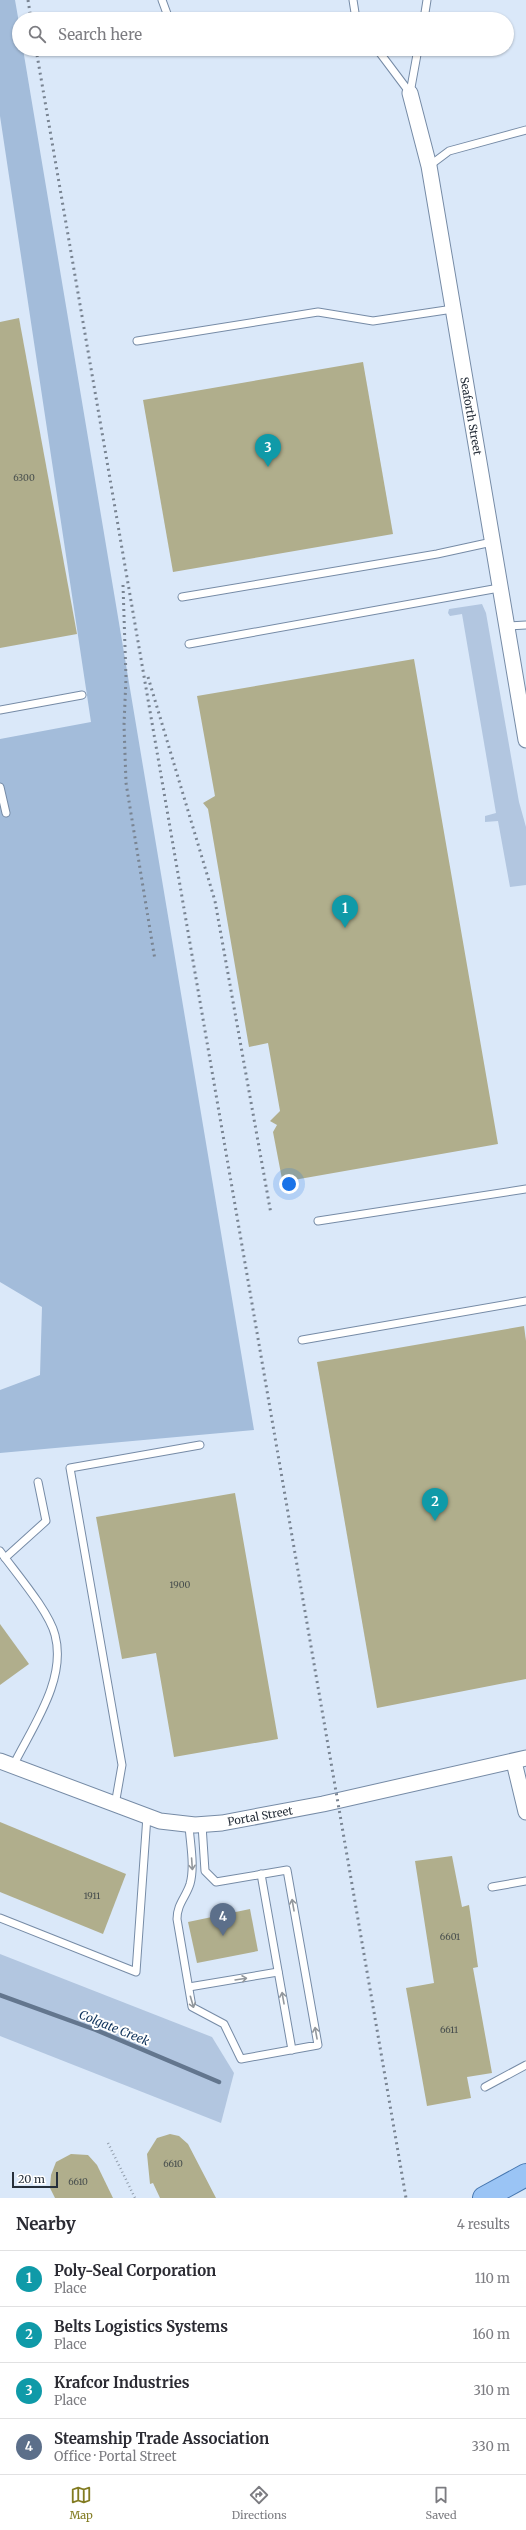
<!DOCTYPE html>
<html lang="en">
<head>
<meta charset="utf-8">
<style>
  body { margin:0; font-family:Merriweather,serif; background:#f7f7f7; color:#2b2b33 }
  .scale { position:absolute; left:12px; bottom:10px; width:46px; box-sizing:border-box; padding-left:4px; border:2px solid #262f3a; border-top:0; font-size:11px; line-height:14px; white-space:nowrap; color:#262f3a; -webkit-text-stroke:3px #fff; paint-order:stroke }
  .you { position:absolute; left:289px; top:1184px; width:14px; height:14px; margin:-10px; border:3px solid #fff; border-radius:50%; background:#1a73e8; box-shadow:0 0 0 6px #1a73e833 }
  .badge { display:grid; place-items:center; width:26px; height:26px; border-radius:50%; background:#827b21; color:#fff; font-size:13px; font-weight:700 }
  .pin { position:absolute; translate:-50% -33px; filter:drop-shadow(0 1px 2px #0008) }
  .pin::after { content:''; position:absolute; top:21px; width:14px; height:12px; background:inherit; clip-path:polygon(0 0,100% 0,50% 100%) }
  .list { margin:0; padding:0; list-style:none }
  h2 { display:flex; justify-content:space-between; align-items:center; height:52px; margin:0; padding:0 16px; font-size:17px }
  h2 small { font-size:13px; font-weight:400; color:#7c7c81 }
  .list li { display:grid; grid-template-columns:26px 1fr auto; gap:12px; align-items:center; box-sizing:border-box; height:56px; padding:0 16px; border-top:1px solid #e1e1e2 }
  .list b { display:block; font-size:15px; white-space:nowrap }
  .list p { margin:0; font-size:13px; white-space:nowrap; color:#7c7c81 }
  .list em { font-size:13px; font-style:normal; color:#7c7c81 }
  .icon { flex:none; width:22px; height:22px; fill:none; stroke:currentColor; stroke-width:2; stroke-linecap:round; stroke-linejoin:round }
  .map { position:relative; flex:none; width:526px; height:2198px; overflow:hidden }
  .search { position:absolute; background:#fff; box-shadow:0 1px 3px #0004; left:12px; right:12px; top:12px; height:44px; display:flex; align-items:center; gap:10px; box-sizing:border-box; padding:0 14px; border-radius:22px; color:#7c7c81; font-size:15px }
  .sheet { height:276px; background:#fff }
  nav { display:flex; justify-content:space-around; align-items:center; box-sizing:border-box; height:56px; border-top:1px solid #e1e1e2; background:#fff; font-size:11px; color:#7c7c81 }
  nav a { display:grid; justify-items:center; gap:2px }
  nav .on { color:#827b21 }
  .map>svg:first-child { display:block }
</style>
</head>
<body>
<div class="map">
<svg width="526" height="2198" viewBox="0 0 526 2198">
  <rect width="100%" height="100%" fill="#dae8f9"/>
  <g fill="#b2c6e0">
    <path d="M482 604 486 613 519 802 526 827V885L510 887 498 821 485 822V816L496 813 462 614 450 616 448 613 449 609Z"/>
    <path d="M0 1954 212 2037 234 2073 221 2123 0 2036Z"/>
  </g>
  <path fill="#a3bcda" d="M0 0H15L19 23V49H23L254 1430 0 1453V1390L40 1375 42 1307 0 1282V739L91 722 0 116Z"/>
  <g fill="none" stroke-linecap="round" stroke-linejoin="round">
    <path stroke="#63768e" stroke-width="4.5" d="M0 1995 96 2030 219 2082"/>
  </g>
  <g fill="#b0ae8c">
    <path d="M19 318 77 634 0 648V322Z"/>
    <path d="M363 362 393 534 173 572 143 400Z"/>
    <path d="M414 659 498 1144 288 1181 282 1179 273 1132 277 1125 270 1121 280 1111 268 1043 249 1047 208 809 203 803 215 796 197 696Z"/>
    <path d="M524 1326 526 1341V1679L377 1708 317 1362Z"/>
    <path d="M235 1493 278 1739 174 1757 156 1653 122 1659 96 1517Z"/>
    <path d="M0 1624 29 1664 0 1685Z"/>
    <path d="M0 1822 126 1874 103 1934 0 1892Z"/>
    <path d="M452 1856 462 1907 469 1905 478 1967 473 1968 492 2073 467 2077 471 2098 427 2106 406 1988 434 1983 415 1861Z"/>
    <path d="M250 1909 258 1951 197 1963 188 1922Z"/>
    <path d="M170 2134 179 2136 188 2144 216 2198H160L153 2183 150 2184 147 2154 157 2138Z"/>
    <path d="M71 2154 88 2155 97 2165 113 2198H55L50 2188 51 2175 56 2162Z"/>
  </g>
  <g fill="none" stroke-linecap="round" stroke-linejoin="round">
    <defs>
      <g id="lane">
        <path d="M162 0 169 19"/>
        <path d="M353 0 356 19"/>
        <path d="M424 19 427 0"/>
        <path d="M377 49 410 93 418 49"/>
        <path d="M429 166 449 151 526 130"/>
        <path d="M137 341 318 312 373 321 453 309"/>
        <path d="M182 597 437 554 492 542"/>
        <path d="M506 626 526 625"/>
        <path d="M189 644 499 588"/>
        <path d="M0 710 82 695"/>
        <path d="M0 787 6 813"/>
        <path d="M318 1221 526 1189"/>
        <path d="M302 1340 526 1301"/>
        <path d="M0 1551C15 1572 49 1611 55 1635 67 1680 32 1727 13 1766"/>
        <path d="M5 1558 46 1521 38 1482"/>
        <path d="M115 1805 122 1765 70 1468 200 1445"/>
        <path d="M189 1825C190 1843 195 1866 190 1884 186 1897 177 1904 177 1919L192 2007 224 2024 241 2059 318 2045 287 1870 216 1882 205 1871 202 1825"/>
        <path d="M261 1874 292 2050"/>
        <path d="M492 1887 526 1881"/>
        <path d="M0 1918 136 1972 147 1816"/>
        <path d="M189 1987 278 1972"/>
        <path d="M485 2087 526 2065"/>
      </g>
      <g id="street">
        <path d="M410 93 429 166 526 740"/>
        <path d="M0 1761 160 1821 195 1825 222 1823 323 1804 526 1758"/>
        <path d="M514 1762 526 1812"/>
      </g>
      <path id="primary" d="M484 2198 526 2175"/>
    </defs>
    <use href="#lane" stroke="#768ba6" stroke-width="9"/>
    <use href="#street" stroke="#768ba6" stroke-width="17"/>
    <use href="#primary" stroke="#4676af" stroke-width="24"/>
    <path stroke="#919dac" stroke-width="2.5" stroke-dasharray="1 3" stroke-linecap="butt" d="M108 2143 135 2198"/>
    <use href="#lane" stroke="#fff" stroke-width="7"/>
    <use href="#street" stroke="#fff" stroke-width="15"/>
    <use href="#primary" stroke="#9ac4f5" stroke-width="22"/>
    <g stroke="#798492" stroke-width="3" stroke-dasharray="2 4" stroke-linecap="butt">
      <path d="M28 0 31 19"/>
      <path d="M36 49 406 2198"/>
      <path d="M123 585 126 678 124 725 126 783 155 960"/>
      <path d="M148 677 215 901 271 1214"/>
    </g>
  </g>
  <defs><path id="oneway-shaft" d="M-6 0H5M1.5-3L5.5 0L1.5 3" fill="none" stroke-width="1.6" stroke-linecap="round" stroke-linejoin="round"/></defs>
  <g stroke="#92979c">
    <use href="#oneway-shaft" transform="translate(192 1864) rotate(86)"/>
    <use href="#oneway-shaft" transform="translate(293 1905) rotate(-100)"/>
    <use href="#oneway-shaft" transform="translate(241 1979) rotate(-9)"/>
    <use href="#oneway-shaft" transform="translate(283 1998) rotate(-100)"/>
    <use href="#oneway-shaft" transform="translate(192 2002) rotate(74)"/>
    <use href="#oneway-shaft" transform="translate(316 2033) rotate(-100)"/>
  </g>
  <g text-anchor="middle" stroke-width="4" stroke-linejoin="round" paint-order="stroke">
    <g font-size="9" fill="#484f4e">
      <text x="24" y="481">6300</text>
      <text x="180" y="1588">1900</text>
      <text x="92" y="1899">1911</text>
      <text x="450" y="1940">6601</text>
      <text x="449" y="2033">6611</text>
      <text x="173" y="2167">6610</text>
      <text x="78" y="2185">6610</text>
    </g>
    <g font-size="11" fill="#262f3a" stroke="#fff">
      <text transform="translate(471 416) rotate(80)" y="4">Seaforth Street</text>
      <text transform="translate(260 1816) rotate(-10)" y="4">Portal Street</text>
    </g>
    <g font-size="12" font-style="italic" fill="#10335b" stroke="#fff">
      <text transform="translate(114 2028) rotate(22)" y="4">Colgate Creek</text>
    </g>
  </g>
</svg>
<div class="scale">20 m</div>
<div class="you"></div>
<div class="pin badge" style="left:345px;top:928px;background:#0f9aa8">1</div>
<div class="pin badge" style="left:435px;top:1521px;background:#0f9aa8">2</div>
<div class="pin badge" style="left:268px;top:467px;background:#0f9aa8">3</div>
<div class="pin badge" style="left:223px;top:1936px;background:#5c6f8a">4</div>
<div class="search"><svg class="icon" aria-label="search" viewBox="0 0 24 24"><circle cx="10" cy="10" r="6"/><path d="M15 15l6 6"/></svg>Search here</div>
</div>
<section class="sheet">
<h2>Nearby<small>4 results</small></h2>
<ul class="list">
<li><span class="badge" style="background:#0f9aa8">1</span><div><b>Poly-Seal Corporation</b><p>Place</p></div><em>110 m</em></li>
<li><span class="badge" style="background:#0f9aa8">2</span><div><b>Belts Logistics Systems</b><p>Place</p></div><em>160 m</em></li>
<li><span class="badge" style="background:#0f9aa8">3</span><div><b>Krafcor Industries</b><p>Place</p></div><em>310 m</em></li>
<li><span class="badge" style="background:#5c6f8a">4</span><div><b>Steamship Trade Association</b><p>Office · Portal Street</p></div><em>330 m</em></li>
</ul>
</section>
<nav>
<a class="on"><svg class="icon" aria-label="map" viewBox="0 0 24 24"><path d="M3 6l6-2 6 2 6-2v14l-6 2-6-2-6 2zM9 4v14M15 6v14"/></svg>Map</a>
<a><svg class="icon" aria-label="directions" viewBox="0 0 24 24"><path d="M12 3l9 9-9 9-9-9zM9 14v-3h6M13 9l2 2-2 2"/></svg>Directions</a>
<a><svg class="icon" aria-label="saved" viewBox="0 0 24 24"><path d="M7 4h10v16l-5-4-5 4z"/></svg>Saved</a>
</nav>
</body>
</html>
